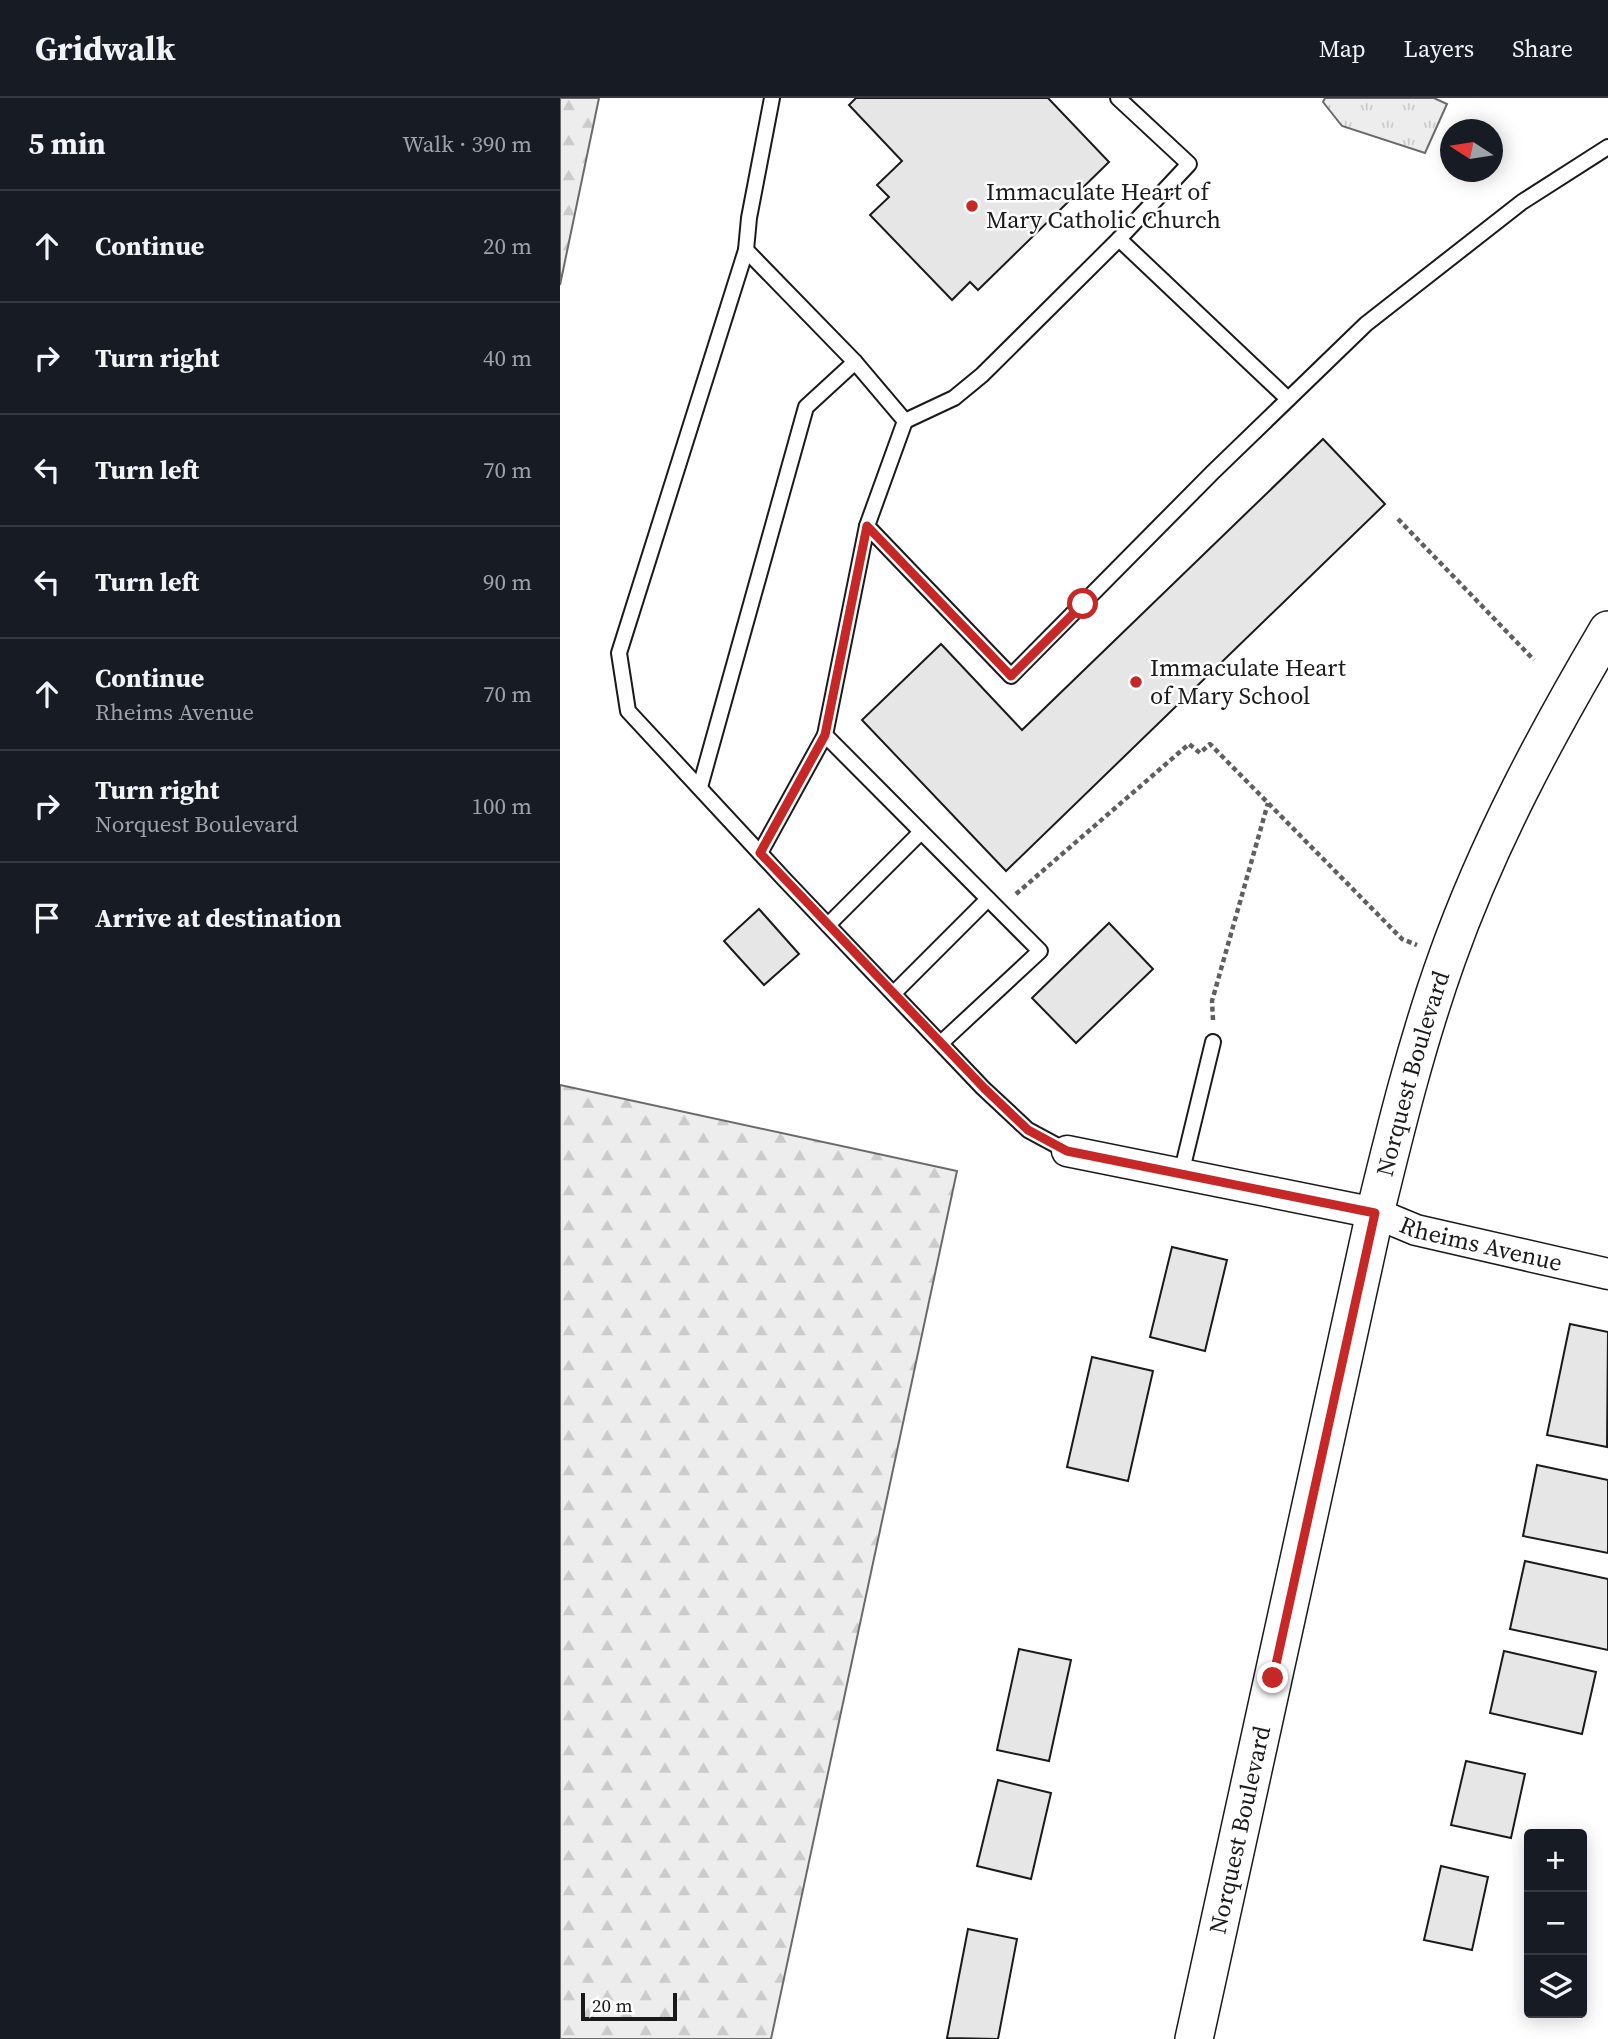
<!DOCTYPE html>
<html lang="en">
<head>
<meta charset="utf-8">
<style>
  body { margin:0; font-family:"Source Serif 4",serif; background:#242831; color:#f1f3f6 }
  .controls { position:absolute; right:21px; bottom:21px; display:grid; overflow:hidden; border-radius:7px; box-shadow:0 4px 18px #0003 }
  .controls button { width:63px; height:63px; display:grid; place-items:center; padding:0; border:0; border-bottom:2px solid #363941; background:#171b24; color:#f1f3f6; font:35px sans-serif }
  .compass { position:absolute; left:880px; top:21px; width:63px; height:63px; border-radius:50%; background:#171b24; box-shadow:0 4px 18px #0003; rotate:282deg }
  .scale { position:absolute; left:21px; bottom:18px; width:96px; box-sizing:border-box; padding-left:7px; border:4px solid #1a1a1a; border-top:0; font-size:19px; line-height:24px; white-space:nowrap; color:#1a1a1a; -webkit-text-stroke:5px #fff; paint-order:stroke }
  .stop { position:absolute; width:21px; height:21px; margin:-16px; border:5px solid #c62828; border-radius:50%; background:#fff }
  .stop.end { background:#c62828; border-color:#fff; box-shadow:0 2px 7px #0008 }
  .list { margin:0; padding:0; list-style:none }
  h2 { display:flex; justify-content:space-between; align-items:center; height:91px; margin:0; padding:0 28px; font-size:30px }
  h2 small { font-size:23px; font-weight:400; color:#9ea1a6 }
  .list li { display:grid; grid-template-columns:46px 1fr auto; gap:21px; align-items:center; box-sizing:border-box; height:112px; padding:0 28px; border-top:2px solid #363941 }
  .list b { display:block; font-size:26px; white-space:nowrap }
  .list p { margin:0; font-size:23px; white-space:nowrap; color:#9ea1a6 }
  .list em { font-size:23px; font-style:normal; color:#9ea1a6 }
  .icon { flex:none; width:38px; height:38px; fill:none; stroke:currentColor; stroke-width:2; stroke-linecap:round; stroke-linejoin:round }
  .map { position:relative; flex:none; width:1048px; height:1941px; overflow:hidden }
  header { display:flex; align-items:center; gap:42px; box-sizing:border-box; height:98px; padding:0 35px; background:#171b24; border-bottom:2px solid #363941 }
  header strong { font-size:33px }
  nav { display:flex; gap:38px; margin-inline-start:auto; font-size:24px }
  main { display:flex }
  aside { flex:1; background:#171b24 }
  .map>svg:first-child { display:block }
</style>
</head>
<body>
<header>
<strong>Gridwalk</strong>
<nav><a>Map</a><a>Layers</a><a>Share</a></nav>
</header>
<main>
<aside>
<h2>5 min<small>Walk · 390 m</small></h2>
<ul class="list">
<li><svg class="icon" aria-label="ahead" viewBox="0 0 24 24"><path d="M12 20V5M6 11l6-6 6 6"/></svg><div><b>Continue</b></div><em>20 m</em></li>
<li><svg class="icon" aria-label="right" viewBox="0 0 24 24"><path d="M7 20v-9h11M14 6l5 5-5 5"/></svg><div><b>Turn right</b></div><em>40 m</em></li>
<li><svg class="icon" aria-label="left" viewBox="0 0 24 24"><path d="M17 20v-9H6M10 6l-5 5 5 5"/></svg><div><b>Turn left</b></div><em>70 m</em></li>
<li><svg class="icon" aria-label="left" viewBox="0 0 24 24"><path d="M17 20v-9H6M10 6l-5 5 5 5"/></svg><div><b>Turn left</b></div><em>90 m</em></li>
<li><svg class="icon" aria-label="ahead" viewBox="0 0 24 24"><path d="M12 20V5M6 11l6-6 6 6"/></svg><div><b>Continue</b><p>Rheims Avenue</p></div><em>70 m</em></li>
<li><svg class="icon" aria-label="right" viewBox="0 0 24 24"><path d="M7 20v-9h11M14 6l5 5-5 5"/></svg><div><b>Turn right</b><p>Norquest Boulevard</p></div><em>100 m</em></li>
<li><svg class="icon" aria-label="arrive" viewBox="0 0 24 24"><path d="M6 21V4h12l-3 4 3 4H6"/></svg><div><b>Arrive at destination</b></div></li>
</ul>
</aside>
<div class="map">
<svg width="1048" height="1941" viewBox="0 0 1048 1941">
  <defs>
    <pattern id="forest-firs" width="22" height="20" patternUnits="userSpaceOnUse" patternTransform="scale(1.75)"><rect width="22" height="20" fill="#ededed"/><path d="M5 1l3.5 6h-7zM16 11l3.5 6h-7z" fill="#cbcbcb"/></pattern>
    <pattern id="park-tufts" width="24" height="20" patternUnits="userSpaceOnUse" patternTransform="scale(1.75)"><rect width="24" height="20" fill="#ededed"/><path d="M3 7l-1-3M5 7V3M7 7l1-3M15 17l-1-3M17 17v-4M19 17l1-3" fill="none" stroke="#cbcbcb"/></pattern>
  </defs>
  <rect width="100%" height="100%" fill="#fff"/>
  <g fill="url(#forest-firs)" stroke="#6a6a6a" stroke-width="2">
    <path d="M0 0H39L0 187Z"/>
    <path d="M0 987 397 1073 211 1941H0Z"/>
  </g>
  <path fill="url(#park-tufts)" stroke="#6a6a6a" stroke-width="2" d="M765 0H874L887 6 865 55 782 28 763 4Z"/>
  <g fill="#e6e6e6" stroke="#1a1a1a" stroke-width="2">
    <path d="M296 0H488L549 64 418 192 410 184 392 202 310 117 329 99 317 87 342 63 289 7Z"/>
    <path d="M763 341 825 406 446 773 302 622 381 546 462 632Z"/>
    <path d="M199 811 239 856 204 887 164 843Z"/>
    <path d="M549 825 593 871 516 945 472 900Z"/>
    <path d="M612 1149 667 1162 645 1253 590 1239Z"/>
    <path d="M1010 1226 1048 1234 1047 1349 987 1337Z"/>
    <path d="M532 1259 593 1273 568 1383 507 1369Z"/>
    <path d="M977 1367 1048 1382V1455L963 1438Z"/>
    <path d="M965 1463 1048 1481V1552L950 1531Z"/>
    <path d="M459 1551 511 1562 489 1663 437 1652Z"/>
    <path d="M944 1553 1036 1574 1022 1636 930 1615Z"/>
    <path d="M906 1663 965 1676 951 1740 891 1727Z"/>
    <path d="M438 1682 491 1695 471 1781 417 1768Z"/>
    <path d="M881 1768 928 1779 912 1852 864 1842Z"/>
    <path d="M408 1831 457 1841 438 1941 387 1940Z"/>
  </g>
  <g fill="none" stroke-linecap="round" stroke-linejoin="round">
    <defs>
      <g id="service">
        <path d="M212 0 189 120 186 152 295 264 345 323 307 428"/>
        <path d="M558 0 629 66 559 141"/>
        <path d="M186 152 59 555 68 613 224 781 423 990 468 1032 507 1053"/>
        <path d="M345 323 394 300 422 277 559 141 728 301"/>
        <path d="M140 689 246 309 295 264"/>
        <path d="M200 755 265 637"/>
        <path d="M268 827 361 734"/>
        <path d="M334 895 428 801"/>
        <path d="M382 944 480 853 265 637 307 428 451 578 653 374 806 226 962 104 1048 49"/>
        <path d="M621 1076 653 944"/>
      </g>
      <g id="minor">
        <path id="s1" d="M507 1053 815 1115 856 1132 1048 1176"/>
      </g>
      <g id="tertiary">
        <path id="s2" d="M634 1941 815 1115C836 1029 857 944 887 860 928 745 986 637 1048 532"/>
      </g>
    </defs>
    <use href="#service" stroke="#1a1a1a" stroke-width="18"/>
    <use href="#minor" stroke="#1a1a1a" stroke-width="33"/>
    <use href="#tertiary" stroke="#1a1a1a" stroke-width="40"/>
    <g stroke="#5f5f5f" stroke-width="4.5" stroke-dasharray="5 3.5" stroke-linecap="butt">
      <path d="M838 421 974 562"/>
      <path d="M456 796 629 646 640 655 650 646 842 841 857 847"/>
      <path d="M653 922 652 903 708 705"/>
    </g>
    <use href="#service" stroke="#fff" stroke-width="14"/>
    <use href="#minor" stroke="#fff" stroke-width="30"/>
    <use href="#tertiary" stroke="#fff" stroke-width="37"/>
  </g>
  <g fill="none" stroke-linecap="round" stroke-linejoin="round">
    <path stroke="#c62828" stroke-width="9" d="M523 506 451 578 307 428 265 637 200 755 424 990 468 1032 507 1053 815 1115 713 1580"/>
  </g>
  <g fill="#c62828" stroke="#fff" stroke-width="2.5">
    <circle cx="412" cy="108" r="7"/>
    <circle cx="576" cy="584" r="7"/>
  </g>
  <g text-anchor="middle" stroke-width="5" stroke-linejoin="round" paint-order="stroke">
    <g font-size="24" fill="#1a1a1a" stroke="#fff" text-anchor="start">
      <text x="426" y="102">Immaculate Heart of<tspan x="426" dy="28">Mary Catholic Church</tspan></text>
      <text x="590" y="578">Immaculate Heart<tspan x="590" dy="28">of Mary School</tspan></text>
    </g>
    <g font-size="24" fill="#1a1a1a" stroke="#fff">
      <text dy="8" stroke="none"><textPath href="#s2" startOffset="990">Norquest Boulevard</textPath></text>
      <text dy="8" stroke="none"><textPath href="#s1" startOffset="425">Rheims Avenue</textPath></text>
      <text dy="8" stroke="none"><textPath href="#s2" startOffset="214">Norquest Boulevard</textPath></text>
    </g>
  </g>
</svg>
<div class="controls">
<button>+</button>
<button>−</button>
<button><svg class="icon" aria-label="layers" viewBox="0 0 24 24"><path d="M12 4l9 5-9 5-9-5zM3 14l9 5 9-5"/></svg></button>
</div>
<svg class="compass" viewBox="-18 -18 36 36"><path d="M0-13l5 13h-10z" fill="#e53935"/><path d="M0 13l5-13h-10z" fill="#9ea1a6"/></svg>
<div class="scale">20 m</div>
<div class="stop" style="left:523px;top:506px"></div>
<div class="stop end" style="left:713px;top:1580px"></div>
</div>
</main>
</body>
</html>
